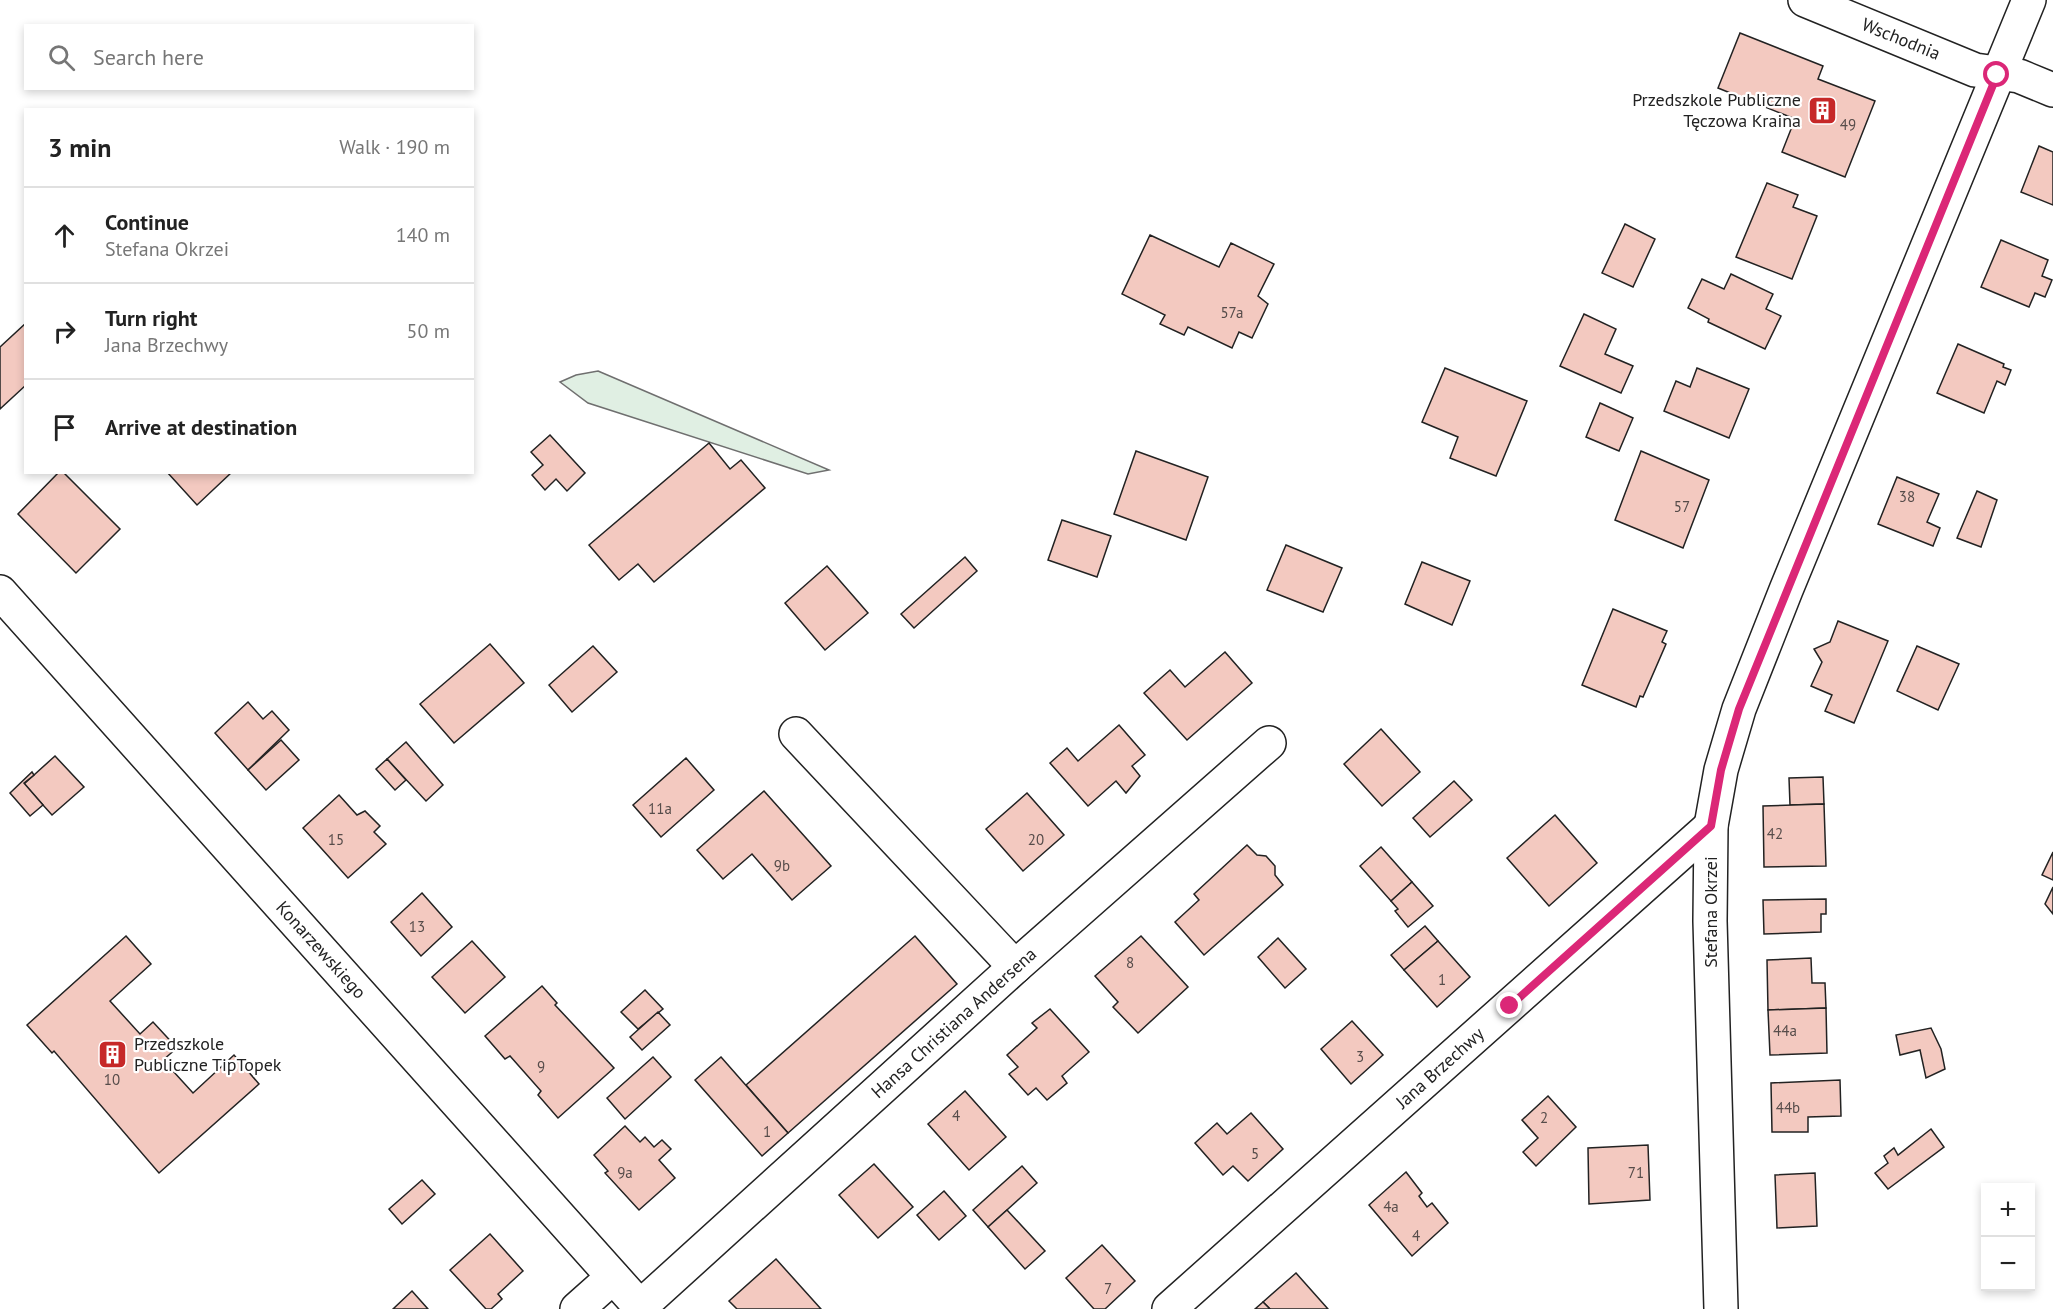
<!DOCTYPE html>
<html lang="en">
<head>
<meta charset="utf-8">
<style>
  body { margin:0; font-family:"PT Sans",sans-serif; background:#f6f6f6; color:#222 }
  .controls { position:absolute; right:18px; bottom:18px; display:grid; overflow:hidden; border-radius:0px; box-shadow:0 3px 9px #0003 }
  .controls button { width:54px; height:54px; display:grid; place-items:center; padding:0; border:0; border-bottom:2px solid #e0e0e0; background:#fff; color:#222; font:30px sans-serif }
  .stop { position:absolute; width:18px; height:18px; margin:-14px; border:4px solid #db2777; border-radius:50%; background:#fff }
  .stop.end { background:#db2777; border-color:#fff; box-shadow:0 2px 6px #0008 }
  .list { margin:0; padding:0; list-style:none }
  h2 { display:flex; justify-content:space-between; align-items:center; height:78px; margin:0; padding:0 24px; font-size:26px }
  h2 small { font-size:20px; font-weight:400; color:#767676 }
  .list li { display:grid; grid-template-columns:39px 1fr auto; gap:18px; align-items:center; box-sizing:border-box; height:96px; padding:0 24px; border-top:2px solid #e0e0e0 }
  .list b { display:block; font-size:22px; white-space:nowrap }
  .list p { margin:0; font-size:20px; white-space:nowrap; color:#767676 }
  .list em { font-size:20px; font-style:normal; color:#767676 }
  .icon { flex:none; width:33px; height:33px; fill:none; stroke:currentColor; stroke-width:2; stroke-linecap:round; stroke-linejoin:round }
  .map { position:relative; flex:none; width:2053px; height:1309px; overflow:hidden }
  .search { position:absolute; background:#fff; box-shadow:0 3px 9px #0003; left:24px; top:24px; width:450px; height:66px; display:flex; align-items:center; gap:15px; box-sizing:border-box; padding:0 21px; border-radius:0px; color:#767676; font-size:22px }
  .panel { position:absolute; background:#fff; box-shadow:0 3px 9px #0003; left:24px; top:108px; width:450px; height:366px; border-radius:0px }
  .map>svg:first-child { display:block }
</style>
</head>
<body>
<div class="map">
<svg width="2053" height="1309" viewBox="0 0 2053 1309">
  <rect width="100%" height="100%" fill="#fff"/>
  <path fill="#e0efe3" stroke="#6f6f6f" stroke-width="1.5" d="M598 371 829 470 808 474 588 403 560 382 576 375Z"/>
  <g fill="#f3c9c0" stroke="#222" stroke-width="1.5">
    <path d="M1740 33 1823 66 1818 79 1875 101 1845 177 1782 152 1795 119 1718 88Z"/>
    <path d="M2039 146 2053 152V205L2021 192Z"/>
    <path d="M1767 183 1798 195 1793 207 1817 216 1792 279 1736 257Z"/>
    <path d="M1625 224 1655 239 1633 287 1602 273Z"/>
    <path d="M1150 235 1219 267 1231 243 1274 264 1258 296 1268 304 1252 338 1239 332 1232 348 1188 327 1184 335 1160 324 1165 315 1122 294Z"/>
    <path d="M2001 240 2048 260 2042 276 2052 280 2045 297 2035 293 2029 307 1981 287Z"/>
    <path d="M1731 274 1773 294 1766 309 1781 316 1765 349 1708 322 1709 319 1688 308 1702 279 1724 289Z"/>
    <path d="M1584 314 1616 329 1605 354 1633 366 1621 393 1560 366Z"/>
    <path d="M26 323V385L0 409V347Z"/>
    <path d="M1958 344 2004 364 2003 367 2011 370 2005 385 1997 381 1984 413 1937 393Z"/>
    <path d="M1445 368 1527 401 1496 476 1450 458 1458 437 1422 422Z"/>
    <path d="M1697 368 1749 389 1729 438 1664 411 1676 381 1690 387Z"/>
    <path d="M1600 403 1633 418 1619 451 1586 437Z"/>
    <path d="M550 435 585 473 567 491 556 479 545 490 532 475 543 465 531 452Z"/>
    <path d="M709 443 730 469 741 460 765 488 654 582 638 564 619 580 589 545Z"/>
    <path d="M1136 451 1208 477 1186 540 1114 514Z"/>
    <path d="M1641 451 1709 480 1683 548 1615 520Z"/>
    <path d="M59 472H63L120 529 76 573 18 514Z"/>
    <path d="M167 472H232L197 505Z"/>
    <path d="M1897 477 1939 494 1927 522 1940 528 1933 546 1878 524Z"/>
    <path d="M1977 491 1997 500 1981 547 1957 538Z"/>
    <path d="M1062 520 1111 536 1097 577 1048 560Z"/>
    <path d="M1286 545 1342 568 1323 612 1267 590Z"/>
    <path d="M965 557 977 571 914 628 901 614Z"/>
    <path d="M1422 562 1470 581 1452 625 1405 604Z"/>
    <path d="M827 566 868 613 825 650 785 603Z"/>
    <path d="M1613 609 1667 631 1662 642 1666 644 1643 697 1640 696 1636 707 1582 685Z"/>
    <path d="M1838 621 1888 641 1854 723 1825 711 1832 695 1811 686 1822 662 1814 649 1830 642Z"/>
    <path d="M490 644 524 683 454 743 420 704Z"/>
    <path d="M593 646 617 672 572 712 549 685Z"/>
    <path d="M1917 646 1959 664 1938 710 1897 691Z"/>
    <path d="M1225 652 1252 683 1187 740 1144 693 1170 670 1185 687Z"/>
    <path d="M248 702 263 719 272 711 289 730 248 770 215 733Z"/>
    <path d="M1119 725 1145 755 1132 766 1140 776 1126 793 1116 781 1088 806 1050 763 1067 748 1078 761Z"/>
    <path d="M1381 729 1420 772 1382 806 1344 764Z"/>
    <path d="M281 740 299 760 266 790 248 770Z"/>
    <path d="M406 742 443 785 426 801 387 759Z"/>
    <path d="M55 756 84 787 52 815 24 784Z"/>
    <path d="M686 758 714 790 661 837 633 805Z"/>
    <path d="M387 759 406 780 395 790 376 769Z"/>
    <path d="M32 772 34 775 24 783 43 805 30 816 10 793Z"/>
    <path d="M1823 777 1824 804 1790 805 1789 778Z"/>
    <path d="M1454 781 1472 800 1430 837 1413 818Z"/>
    <path d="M764 791 831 866 792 900 752 854 723 879 697 850Z"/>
    <path d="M1027 793 1064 835 1023 871 986 829Z"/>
    <path d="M339 795 357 815 365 811 380 826 374 832 386 844 348 878 303 828Z"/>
    <path d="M1824 804 1826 866 1764 867 1763 806Z"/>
    <path d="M1555 815 1597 863 1549 906 1507 858Z"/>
    <path d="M1247 845 1257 855 1266 856 1275 866V875L1283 885 1204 955 1175 922 1199 900 1194 894Z"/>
    <path d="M1381 847 1412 882 1391 901 1360 866Z"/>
    <path d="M2053 852V880L2042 875Z"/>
    <path d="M1412 882 1433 906 1408 927 1395 911 1398 909 1391 901Z"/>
    <path d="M2053 887V914L2045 904Z"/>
    <path d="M422 893 452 927 421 956 391 922Z"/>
    <path d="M1826 899V914H1821V932L1764 934 1763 900Z"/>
    <path d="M1425 926 1438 941 1404 970 1391 955Z"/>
    <path d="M126 936 151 964 110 1001 140 1034 153 1022 177 1048 163 1060 193 1093 234 1055 259 1084 159 1173 54 1051 52 1053 27 1025Z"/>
    <path d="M915 936 957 984 788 1133 746 1085Z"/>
    <path d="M1141 936 1188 987 1138 1033 1113 1007 1118 1002 1095 976Z"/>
    <path d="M1278 938 1306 969 1285 988 1258 957Z"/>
    <path d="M472 941 505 977 465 1013 432 977Z"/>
    <path d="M1438 941 1470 977 1437 1007 1404 970Z"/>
    <path d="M1811 958 1812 983H1825L1826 1008 1768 1010 1767 960Z"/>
    <path d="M542 986 557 1003 555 1005 614 1068 558 1118 538 1095 541 1091 510 1056 505 1059 485 1036Z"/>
    <path d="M645 990 663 1009 638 1029 621 1012Z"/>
    <path d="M1826 1008 1827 1053 1770 1055 1768 1010Z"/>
    <path d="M1050 1009 1089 1052 1062 1076 1067 1083 1047 1100 1036 1088 1028 1095 1009 1074 1018 1067 1007 1055 1037 1028 1032 1023Z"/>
    <path d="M658 1012 670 1025 642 1050 630 1037Z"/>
    <path d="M1352 1021 1383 1055 1351 1084 1321 1049Z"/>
    <path d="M1931 1028 1941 1049 1945 1069 1926 1078 1920 1050 1900 1055 1896 1035Z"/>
    <path d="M653 1057 671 1077 625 1119 607 1098Z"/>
    <path d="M721 1057 788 1133 762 1156 695 1080Z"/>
    <path d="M1840 1080 1841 1116 1808 1117V1132H1772L1771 1083Z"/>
    <path d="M965 1091 1006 1137 969 1170 928 1124Z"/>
    <path d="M1548 1096 1576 1127 1536 1166 1523 1152 1538 1138 1522 1120Z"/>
    <path d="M1251 1113 1283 1149 1248 1181 1233 1166 1223 1175 1195 1143 1217 1123 1227 1134Z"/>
    <path d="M625 1126 640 1142 645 1137 654 1147 662 1140 671 1149 659 1160 675 1178 639 1210 605 1173 608 1171 594 1155Z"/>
    <path d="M1931 1129 1944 1147 1888 1189 1875 1173 1888 1163 1884 1156 1894 1148 1898 1155Z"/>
    <path d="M1648 1145 1650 1200 1589 1204 1588 1148Z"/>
    <path d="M874 1164 913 1207 878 1238 839 1195Z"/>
    <path d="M1022 1166 1037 1183 988 1227 973 1210Z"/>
    <path d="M1406 1172 1422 1193 1419 1196 1427 1207 1432 1203 1448 1223 1412 1256 1369 1205Z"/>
    <path d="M1815 1173 1817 1226 1777 1228 1775 1175Z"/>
    <path d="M422 1180 435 1194 402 1224 389 1209Z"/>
    <path d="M944 1191 966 1216 939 1240 917 1215Z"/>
    <path d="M1007 1210 1045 1251 1025 1269 988 1227Z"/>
    <path d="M490 1234 523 1271 498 1294 502 1299 491 1309H486L450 1270Z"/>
    <path d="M1102 1245 1135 1281 1105 1309H1094L1066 1278Z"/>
    <path d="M776 1259 821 1309H737L729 1301Z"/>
    <path d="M1296 1273 1328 1309H1270L1263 1302Z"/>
    <path d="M412 1291 428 1309H393Z"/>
    <path d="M1263 1302 1270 1309H1255Z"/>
  </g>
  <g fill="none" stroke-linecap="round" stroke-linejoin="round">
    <defs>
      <g id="street">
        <path d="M1805 0 1975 70 2019 76 2053 90"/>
        <path d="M0 592 642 1309"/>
        <path d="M796 734 1015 967"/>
        <path d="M640 1307 1015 967 1269 743"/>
        <path d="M577 1309 613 1277"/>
        <path d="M1169 1309 1711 826"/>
      </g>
      <path id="secondary" d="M1721 1309 1710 921 1711 826 1721 770 1739 709 1786 590 2029 0"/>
    </defs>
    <use href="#street" stroke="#222" stroke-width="36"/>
    <use href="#secondary" stroke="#222" stroke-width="36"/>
    <use href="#street" stroke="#fff" stroke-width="33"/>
    <use href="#secondary" stroke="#fff" stroke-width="33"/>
  </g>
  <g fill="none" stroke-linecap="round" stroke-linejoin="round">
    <path stroke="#db2777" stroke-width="8" d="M1510 1006 1711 826 1721 770 1739 709 1997 75"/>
  </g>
  <defs>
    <symbol id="building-square" viewBox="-11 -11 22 22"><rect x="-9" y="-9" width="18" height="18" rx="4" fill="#c62828" stroke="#fff"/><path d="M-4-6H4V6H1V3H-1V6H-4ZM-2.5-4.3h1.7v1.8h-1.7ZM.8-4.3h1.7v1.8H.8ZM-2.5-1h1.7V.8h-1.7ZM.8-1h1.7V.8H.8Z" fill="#fff"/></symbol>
  </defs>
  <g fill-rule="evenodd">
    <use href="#building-square" x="1806" y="94" width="33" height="33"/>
    <use href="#building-square" x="96" y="1038" width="33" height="33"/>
  </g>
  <g text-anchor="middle" stroke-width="4.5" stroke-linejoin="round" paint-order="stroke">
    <g font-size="15" fill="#564c4a">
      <text x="1848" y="130">49</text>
      <text x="1232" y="318">57a</text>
      <text x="1907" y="502">38</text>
      <text x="1682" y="512">57</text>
      <text x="660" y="814">11a</text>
      <text x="1775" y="839">42</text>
      <text x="336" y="845">15</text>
      <text x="1036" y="845">20</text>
      <text x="782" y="871">9b</text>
      <text x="417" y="932">13</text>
      <text x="1130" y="968">8</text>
      <text x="1442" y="985">1</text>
      <text x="1785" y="1036">44a</text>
      <text x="1360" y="1062">3</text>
      <text x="541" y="1072">9</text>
      <text x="112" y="1085">10</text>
      <text x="1788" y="1113">44b</text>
      <text x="956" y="1121">4</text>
      <text x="1544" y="1123">2</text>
      <text x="767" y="1137">1</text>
      <text x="1255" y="1159">5</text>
      <text x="625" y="1178">9a</text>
      <text x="1636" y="1178">71</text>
      <text x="1391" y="1212">4a</text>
      <text x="1416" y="1241">4</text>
      <text x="1108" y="1294">7</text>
    </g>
    <g font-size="18" fill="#222" stroke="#fff">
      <text transform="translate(1901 39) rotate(22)" y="6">Wschodnia</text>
      <text transform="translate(1711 912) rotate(-90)" y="6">Stefana Okrzei</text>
      <text transform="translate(321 950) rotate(48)" y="6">Konarzewskiego</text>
      <text transform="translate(954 1023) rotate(-42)" y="6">Hansa Christiana Andersena</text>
      <text transform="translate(1440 1068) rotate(-42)" y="6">Jana Brzechwy</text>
    </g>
    <g font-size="18" fill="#222" stroke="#fff" text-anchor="end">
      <text x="1801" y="106">Przedszkole Publiczne<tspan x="1801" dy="21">Tęczowa Kraina</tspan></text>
      <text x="134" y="1050" text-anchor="start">Przedszkole<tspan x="134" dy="21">Publiczne TipTopek</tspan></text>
    </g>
  </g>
</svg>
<div class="controls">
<button>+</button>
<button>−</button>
</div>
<div class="stop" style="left:1997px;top:75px"></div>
<div class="stop end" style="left:1510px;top:1006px"></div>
<div class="search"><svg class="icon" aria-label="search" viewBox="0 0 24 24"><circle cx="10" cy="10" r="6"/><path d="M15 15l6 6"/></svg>Search here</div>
<section class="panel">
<h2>3 min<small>Walk · 190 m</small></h2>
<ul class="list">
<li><svg class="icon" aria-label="ahead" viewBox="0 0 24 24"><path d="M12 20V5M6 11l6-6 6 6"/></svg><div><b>Continue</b><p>Stefana Okrzei</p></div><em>140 m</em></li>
<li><svg class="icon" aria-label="right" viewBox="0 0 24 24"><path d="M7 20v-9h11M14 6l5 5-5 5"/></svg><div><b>Turn right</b><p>Jana Brzechwy</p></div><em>50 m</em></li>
<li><svg class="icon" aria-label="arrive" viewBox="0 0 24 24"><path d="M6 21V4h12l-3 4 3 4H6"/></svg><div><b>Arrive at destination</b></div></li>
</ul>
</section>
</div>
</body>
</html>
